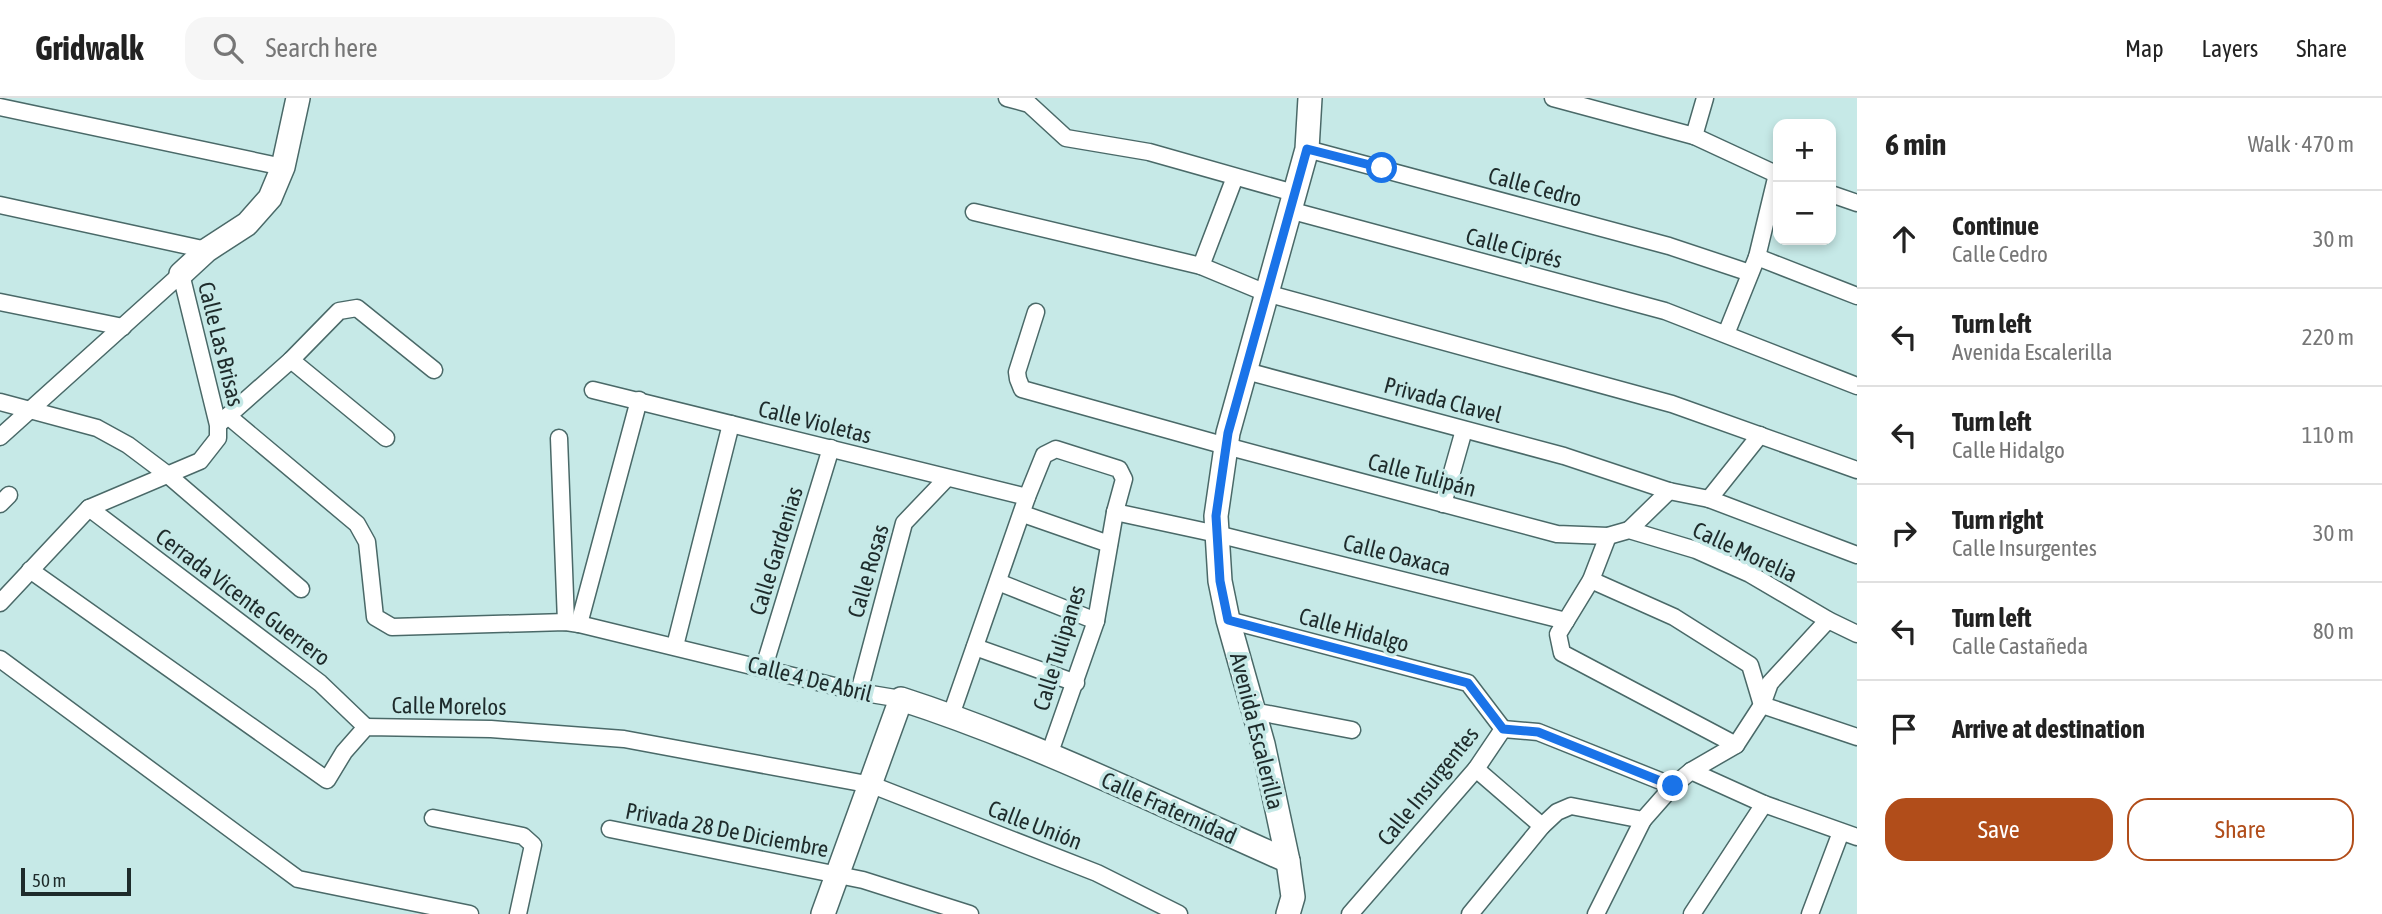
<!DOCTYPE html>
<html lang="en">
<head>
<meta charset="utf-8">
<style>
  body { margin:0; font-family:"Asap Condensed",sans-serif; background:#f6f6f6; color:#222 }
  .controls { position:absolute; right:21px; top:21px; display:grid; overflow:hidden; border-radius:14px; box-shadow:0 4px 10px #0003 }
  .controls button { width:63px; height:63px; display:grid; place-items:center; padding:0; border:0; border-bottom:2px solid #e0e0e0; background:#fff; color:#222; font:35px sans-serif }
  .scale { position:absolute; left:21px; bottom:18px; width:110px; box-sizing:border-box; padding-left:7px; border:4px solid #1e2b2b; border-top:0; font-size:19px; line-height:24px; white-space:nowrap; color:#1e2b2b; -webkit-text-stroke:5px #c6e9e7; paint-order:stroke }
  .stop { position:absolute; width:21px; height:21px; margin:-16px; border:5px solid #1a73e8; border-radius:50%; background:#fff }
  .stop.end { background:#1a73e8; border-color:#fff; box-shadow:0 2px 7px #0008 }
  .list { margin:0; padding:0; list-style:none }
  h2 { display:flex; justify-content:space-between; align-items:center; height:91px; margin:0; padding:0 28px; font-size:30px }
  h2 small { font-size:23px; font-weight:400; color:#767676 }
  .list li { display:grid; grid-template-columns:46px 1fr auto; gap:21px; align-items:center; box-sizing:border-box; height:98px; padding:0 28px; border-top:2px solid #e0e0e0 }
  .list b { display:block; font-size:26px; white-space:nowrap }
  .list p { margin:0; font-size:23px; white-space:nowrap; color:#767676 }
  .list em { font-size:23px; font-style:normal; color:#767676 }
  .actions { display:flex; gap:14px; padding:21px 28px }
  .actions a { flex:1; padding:16px 0; border:2px solid #b14d1a; border-radius:21px; text-align:center; font-size:24px; color:#b14d1a }
  .actions .main { background:#b14d1a; color:#fff }
  .icon { flex:none; width:38px; height:38px; fill:none; stroke:currentColor; stroke-width:2; stroke-linecap:round; stroke-linejoin:round }
  .map { position:relative; flex:none; width:1857px; height:816px; overflow:hidden }
  header { display:flex; align-items:center; gap:42px; box-sizing:border-box; height:98px; padding:0 35px; background:#fff; border-bottom:2px solid #e0e0e0 }
  header strong { font-size:33px }
  nav { display:flex; gap:38px; margin-inline-start:auto; font-size:24px }
  .search { width:490px; height:63px; background:#f6f6f6; display:flex; align-items:center; gap:18px; box-sizing:border-box; padding:0 24px; border-radius:21px; color:#767676; font-size:26px }
  main { display:flex }
  aside { flex:1; background:#fff }
  .map>svg:first-child { display:block }
</style>
</head>
<body>
<header>
<strong>Gridwalk</strong>
<div class="search"><svg class="icon" aria-label="search" viewBox="0 0 24 24"><circle cx="10" cy="10" r="6"/><path d="M15 15l6 6"/></svg>Search here</div>
<nav><a>Map</a><a>Layers</a><a>Share</a></nav>
</header>
<main>
<div class="map">
<svg width="1857" height="816" viewBox="0 0 1857 816">
  <rect width="100%" height="100%" fill="#c6e9e7"/>
  <g fill="none" stroke-linecap="round" stroke-linejoin="round">
    <defs>
      <g id="street">
        <path d="M1007 0 1029 6 1066 40 1149 54 1294 95"/>
        <path d="M1553 0 1694 38 1778 77"/>
        <path d="M0 9 283 69"/>
        <path d="M1694 38 1705 0"/>
        <path d="M1307 51 1669 148 1750 175"/>
        <path d="M1235 79 1201 168 1266 195 1672 306 1857 372"/>
        <path d="M1831 96 1857 105"/>
        <path d="M0 107 207 152"/>
        <path d="M1289 112 1665 213 1857 288"/>
        <path d="M974 114 1201 168"/>
        <path d="M1757 159 1857 198"/>
        <path d="M0 204 123 229"/>
        <path d="M1036 214 1017 274 1018 281 1022 291 1226 348 1557 436 1608 438 1629 432 1696 452 1750 476 1828 522 1857 536"/>
        <path d="M1726 236 1757 159 1777 76"/>
        <path d="M291 262 386 340"/>
        <path d="M1246 273 1564 358 1669 393 1709 401 1760 337"/>
        <path d="M593 292 1027 399"/>
        <path d="M0 304 97 330 128 347 168 377 301 491"/>
        <path d="M228 318 357 426 367 444 375 519 392 529 566 524 579 526 859 594 901 601"/>
        <path d="M220 325 291 262 339 213 357 210 434 272"/>
        <path d="M0 339 181 176 218 327V340L200 363 89 410 0 505"/>
        <path d="M559 340 566 524"/>
        <path d="M1709 401 1857 457"/>
        <path d="M0 406 9 397"/>
        <path d="M1443 406 1464 332"/>
        <path d="M89 410 320 585 366 629"/>
        <path d="M1115 414 1217 436 1566 523"/>
        <path d="M1023 416 1109 446"/>
        <path d="M1629 432 1669 393"/>
        <path d="M1608 438 1591 482 1558 536 1562 555 1736 647"/>
        <path d="M30 472 327 682 344 654 366 629 491 631 624 641 872 687 1097 775 1179 816"/>
        <path d="M1591 482 1674 519 1750 567 1762 607 1857 639"/>
        <path d="M998 484 1096 523"/>
        <path d="M1228 522 1468 585 1503 631 1476 671 1350 816"/>
        <path d="M579 526 639 302"/>
        <path d="M675 548 731 326"/>
        <path d="M975 549 1076 585"/>
        <path d="M0 561 298 781 470 816"/>
        <path d="M764 569 831 350"/>
        <path d="M859 594 904 425 947 380"/>
        <path d="M1253 613 1352 632"/>
        <path d="M951 617 1027 399 1044 357 1056 351 1119 371 1124 381 1115 414 1096 523 1049 657"/>
        <path d="M1503 631 1538 634 1673 688"/>
        <path d="M1691 673 1764 706 1857 739"/>
        <path d="M433 720 523 738 533 747 518 816"/>
        <path d="M1542 728 1557 714 1571 708 1643 722 1673 688 1691 673 1736 647 1762 607 1770 585 1828 522"/>
        <path d="M610 731 863 782 970 816"/>
        <path d="M1470 816 1542 728 1476 671"/>
        <path d="M1596 816 1643 722"/>
        <path d="M1692 816 1764 706"/>
        <path d="M1810 816 1841 734"/>
      </g>
      <g id="secondary">
        <path d="M181 176 207 152 247 126 270 100 283 69 298 0"/>
        <path d="M823 816 901 601C1034 644 1161 707 1288 763"/>
        <path d="M1288 816 1293 799 1288 763 1263 646 1228 522 1220 483 1216 418 1228 335 1307 51 1310 0"/>
      </g>
    </defs>
    <use href="#street" stroke="#4a6968" stroke-width="19"/>
    <use href="#secondary" stroke="#4a6968" stroke-width="26"/>
    <use href="#street" stroke="#fff" stroke-width="16"/>
    <use href="#secondary" stroke="#fff" stroke-width="23"/>
  </g>
  <g fill="none" stroke-linecap="round" stroke-linejoin="round">
    <path stroke="#1a73e8" stroke-width="9" d="M1382 70 1307 51 1228 335 1216 418 1220 483 1228 522 1468 585 1503 631 1538 634 1673 688"/>
  </g>
  <g text-anchor="middle" stroke-width="7" stroke-linejoin="round" paint-order="stroke">
    <g font-size="23" fill="#1e2b2b" stroke="#c6e9e7">
      <text transform="translate(1535 89) rotate(15)" y="8">Calle Cedro</text>
      <text transform="translate(1514 150) rotate(15)" y="8">Calle Ciprés</text>
      <text transform="translate(221 246) rotate(76)" y="8">Calle Las Brisas</text>
      <text transform="translate(1443 302) rotate(15)" y="8">Privada Clavel</text>
      <text transform="translate(815 324) rotate(14)" y="8">Calle Violetas</text>
      <text transform="translate(1422 377) rotate(15)" y="8">Calle Tulipán</text>
      <text transform="translate(776 453) rotate(-73)" y="8">Calle Gardenias</text>
      <text transform="translate(1745 454) rotate(25)" y="8">Calle Morelia</text>
      <text transform="translate(1397 457) rotate(14)" y="8">Calle Oaxaca</text>
      <text transform="translate(868 473) rotate(-74)" y="8">Calle Rosas</text>
      <text transform="translate(243 499) rotate(37)" y="8">Cerrada Vicente Guerrero</text>
      <text transform="translate(1354 532) rotate(15)" y="8">Calle Hidalgo</text>
      <text transform="translate(1059 550) rotate(-73)" y="8">Calle Tulipanes</text>
      <text transform="translate(810 581) rotate(14)" y="8">Calle 4 De Abril</text>
      <text transform="translate(449 608) rotate(1)" y="8">Calle Morelos</text>
      <text transform="translate(1257 633) rotate(76)" y="8">Avenida Escalerilla</text>
      <text transform="translate(1428 688) rotate(-51)" y="8">Calle Insurgentes</text>
      <text transform="translate(1169 710) rotate(24)" y="8">Calle Fraternidad</text>
      <text transform="translate(1035 727) rotate(21)" y="8">Calle Unión</text>
      <text transform="translate(727 732) rotate(11)" y="8">Privada 28 De Diciembre</text>
    </g>
  </g>
</svg>
<div class="controls">
<button>+</button>
<button>−</button>
</div>
<div class="scale">50 m</div>
<div class="stop" style="left:1382px;top:70px"></div>
<div class="stop end" style="left:1673px;top:688px"></div>
</div>
<aside>
<h2>6 min<small>Walk · 470 m</small></h2>
<ul class="list">
<li><svg class="icon" aria-label="ahead" viewBox="0 0 24 24"><path d="M12 20V5M6 11l6-6 6 6"/></svg><div><b>Continue</b><p>Calle Cedro</p></div><em>30 m</em></li>
<li><svg class="icon" aria-label="left" viewBox="0 0 24 24"><path d="M17 20v-9H6M10 6l-5 5 5 5"/></svg><div><b>Turn left</b><p>Avenida Escalerilla</p></div><em>220 m</em></li>
<li><svg class="icon" aria-label="left" viewBox="0 0 24 24"><path d="M17 20v-9H6M10 6l-5 5 5 5"/></svg><div><b>Turn left</b><p>Calle Hidalgo</p></div><em>110 m</em></li>
<li><svg class="icon" aria-label="right" viewBox="0 0 24 24"><path d="M7 20v-9h11M14 6l5 5-5 5"/></svg><div><b>Turn right</b><p>Calle Insurgentes</p></div><em>30 m</em></li>
<li><svg class="icon" aria-label="left" viewBox="0 0 24 24"><path d="M17 20v-9H6M10 6l-5 5 5 5"/></svg><div><b>Turn left</b><p>Calle Castañeda</p></div><em>80 m</em></li>
<li><svg class="icon" aria-label="arrive" viewBox="0 0 24 24"><path d="M6 21V4h12l-3 4 3 4H6"/></svg><div><b>Arrive at destination</b></div></li>
</ul>
<div class="actions"><a class="main">Save</a><a>Share</a></div>
</aside>
</main>
</body>
</html>
